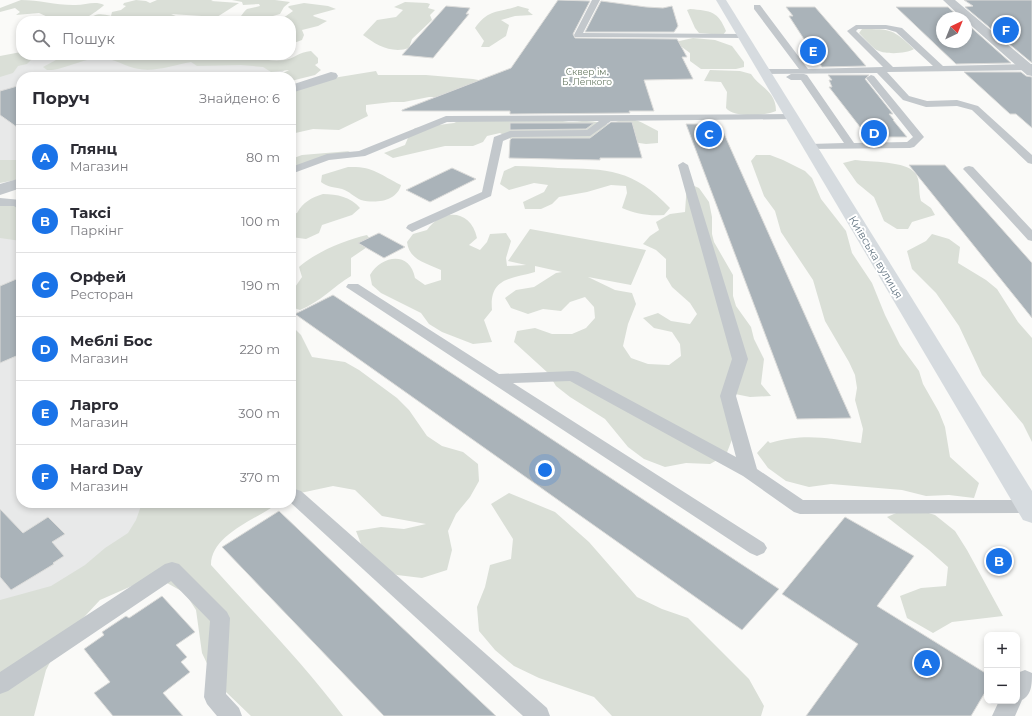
<!DOCTYPE html>
<html lang="uk">
<head>
<meta charset="utf-8">
<style>
  body { margin:0; font-family:Montserrat,sans-serif; background:#f2f2f3; color:#2b2b33 }
  .controls { position:absolute; right:12px; bottom:12px; display:grid; overflow:hidden; border-radius:8px; box-shadow:0 2px 6px #0003 }
  .controls button { width:36px; height:36px; display:grid; place-items:center; padding:0; border:0; border-bottom:1px solid #e1e1e2; background:#fff; color:#2b2b33; font:20px sans-serif }
  .compass { position:absolute; left:936px; top:12px; width:36px; height:36px; border-radius:50%; background:#fff; box-shadow:0 2px 6px #0003; rotate:43deg }
  .you { position:absolute; left:545px; top:470px; width:14px; height:14px; margin:-10px; border:3px solid #fff; border-radius:50%; background:#1a73e8; box-shadow:0 0 0 6px #1a73e833 }
  .badge { display:grid; place-items:center; width:26px; height:26px; border-radius:50%; background:#1a73e8; color:#fff; font-size:13px; font-weight:700 }
  .pin { position:absolute; translate:-50% -50%; border:2px solid #fff; box-shadow:0 1px 4px #0006 }
  .list { margin:0; padding:0; list-style:none }
  h2 { display:flex; justify-content:space-between; align-items:center; height:52px; margin:0; padding:0 16px; font-size:17px }
  h2 small { font-size:13px; font-weight:400; color:#7c7c81 }
  .list li { display:grid; grid-template-columns:26px 1fr auto; gap:12px; align-items:center; box-sizing:border-box; height:64px; padding:0 16px; border-top:1px solid #e1e1e2 }
  .list b { display:block; font-size:15px; white-space:nowrap }
  .list p { margin:0; font-size:13px; white-space:nowrap; color:#7c7c81 }
  .list em { font-size:13px; font-style:normal; color:#7c7c81 }
  .icon { flex:none; width:22px; height:22px; fill:none; stroke:currentColor; stroke-width:2; stroke-linecap:round; stroke-linejoin:round }
  .map { position:relative; flex:none; width:1032px; height:716px; overflow:hidden }
  .search { position:absolute; background:#fff; box-shadow:0 2px 6px #0003; left:16px; top:16px; width:280px; height:44px; display:flex; align-items:center; gap:10px; box-sizing:border-box; padding:0 14px; border-radius:16px; color:#7c7c81; font-size:15px }
  .panel { position:absolute; background:#fff; box-shadow:0 2px 6px #0003; left:16px; top:72px; width:280px; height:436px; border-radius:16px }
  .map>svg:first-child { display:block }
</style>
</head>
<body>
<div class="map">
<svg width="1032" height="716" viewBox="0 0 1032 716">
  <rect width="100%" height="100%" fill="#fafaf8"/>
  <g fill="#e8e9e9">
    <path d="M32 55H141L287 68 277 77H21V163L0 170V70Z"/>
    <path d="M0 215 21 217V503H230L0 651Z"/>
  </g>
  <g fill="#dadfd7">
    <path d="M21 0C39 0 55 5 73 5 84 6 94 0 104 5 102 8 82 21 80 21H51L50 18 39 13 16 15 20 12 15 8 0 12V8Z"/>
    <path d="M136 0 146 1 150 3 157 0H213L211 1 239 3 217 17 171 14C188 22 196 19 214 19 222 18 233 22 241 16 243 14 244 11 247 9L260 6 259 4 243 5 242 2 232 0H275L290 2 284 7 280 14 266 18 262 21H87C95 13 100 13 111 16L112 12 121 10 126 6 123 5 124 3Z"/>
    <path d="M405 2 427 3 430 4 428 8 435 10 430 15 432 20 412 39 409 48C392 54 376 45 363 35L377 20 396 17 403 10 394 7Z"/>
    <path d="M304 3 328 6 336 9 314 15 313 16 327 21 318 26 302 30 304 35 302 40 291 44V21H279L293 11 288 7 289 6Z"/>
    <path d="M518 6 529 9 528 11 533 15 515 16 501 20 509 25 506 36 489 47H481L484 41 475 28C489 8 499 13 518 6Z"/>
    <path d="M690 9C711 11 718 11 726 31L723 35 699 33 695 28 687 10Z"/>
    <path d="M862 29C891 29 893 29 914 49 906 54 883 55 875 49 869 44 864 38 859 33Z"/>
    <path d="M693 38 715 40 732 46 744 62V67L736 69H701L690 61V53L675 42Z"/>
    <path d="M311 51 318 58V63L315 65 321 70 315 75 291 81V77H258C265 76 286 73 289 70L271 72 263 67 241 65 197 66 191 62C174 65 156 72 139 69 125 67 115 58 100 58 86 58 67 68 52 70H47L43 67 56 60 84 55H229C246 57 269 62 285 60 294 59 298 52 311 51Z"/>
    <path d="M21 52V55H46L31 60 27 64 18 66 13 73 0 77V56Z"/>
    <path d="M710 70 740 71 751 74C760 88 776 91 776 111 766 116 733 118 726 108L727 92 721 82 704 81Z"/>
    <path d="M376 71 378 75H426L473 79 495 83 442 97H429L404 102H392L366 105V111L368 116 339 130 313 129 291 134V91L333 78Z"/>
    <path d="M466 117 553 118C568 124 572 121 587 121 595 121 604 124 612 125 628 111 643 124 658 131V143L646 144 632 142H516L500 133 487 136 483 142 473 146H445L393 158 384 153 405 145 410 133 415 128 454 123Z"/>
    <path d="M350 151 340 156 291 169V159L302 155Z"/>
    <path d="M21 155V179L0 183V160H19V156Z"/>
    <path d="M756 155H770L783 160 805 171 812 178 821 199 846 231 852 253 872 283 885 315 900 345 919 371 923 384 939 412 945 427 950 457 979 483 974 498 949 495 926 496 902 490 831 484 809 487 786 481 768 468 757 453 768 441 770 443C804 433 827 438 861 443L863 429 855 400 857 388 855 375 849 362 825 321 813 280 781 232 775 211 764 196 751 161Z"/>
    <path d="M855 160C870 162 907 161 915 173 921 180 918 192 921 201L931 208 935 215 912 222 908 229H897L884 221 874 197 857 183 843 163Z"/>
    <path d="M515 166C529 166 544 167 558 168 607 169 634 169 670 208L664 215C648 216 636 214 622 208L627 193 626 186 611 185 587 192 559 197 552 204 541 209H525L523 202 544 192 548 185 534 183 509 190 500 184 504 171Z"/>
    <path d="M348 167C373 166 379 174 401 185 397 201 376 204 361 200 354 197 349 191 342 189 333 187 328 187 321 182L322 175Z"/>
    <path d="M687 183 699 188 709 202 712 217V234L714 242 733 275V296L736 306 751 327 754 339 764 359 761 384 771 396 750 397 730 393 733 437 726 455 710 464 686 463 665 467 644 459 628 447 605 419 570 397 556 386 548 373 514 342 517 331 535 328 552 334H572L586 328 595 318 594 307 585 297 570 302 561 311 543 309 528 314 511 308 505 298 516 290 534 287 556 273 562 272 535 266V272C512 279 489 277 492 310L484 320 492 342 473 344 442 332 429 324 421 313 381 293 372 285 370 275C382 255 410 251 415 278L425 285 441 280V270C426 263 409 260 407 242L413 234 427 230C442 208 471 209 477 238L469 245 480 250 487 242 490 234 506 233 511 241 506 258 507 266 526 265 508 261 530 229 646 250 631 285 588 277 615 290 632 293 636 304 628 324 623 346 631 358 648 364 669 365 681 356 680 344 672 332 654 328 643 318 658 313 671 321 690 324 697 314 690 303 672 287 666 277V259L656 250 643 244 650 236 659 230 656 222 670 214 685 212Z"/>
    <path d="M323 194C337 194 351 197 360 208L352 215 322 225 319 233 306 239 291 237V214L297 213C303 202 311 198 323 194Z"/>
    <path d="M0 202 21 207V241L0 238Z"/>
    <path d="M932 234 949 239 960 247 958 263 986 280 997 289 1018 322 1032 338V442L1023 424 982 375 959 326 936 293 912 269 907 251 926 241Z"/>
    <path d="M367 235 373 243 351 258V276C333 287 320 302 300 310L291 307V293L302 277 299 267C316 252 345 240 367 235Z"/>
    <path d="M291 325 301 335 312 357 345 362 359 370 397 398 409 410 427 436 442 446 463 452 478 464 479 481 470 497 456 514 448 531 452 550 447 570 422 578 397 575 376 564 363 549 356 531 381 527 404 529 426 524 382 516 355 490 333 486 291 495Z"/>
    <path d="M509 493 555 512 589 542 637 597 662 609 688 618 749 679 764 706 761 716H612L594 697 539 678 514 666 495 650 479 631 477 607 485 587 490 565 511 559 513 539 491 504Z"/>
    <path d="M142 503H278C258 519 211 534 211 565 256 615 303 663 343 716H251L226 692 212 674 202 653 196 610 185 593 167 583 141 582 100 600 60 643 46 670 34 716H0V600L51 586 85 565 105 548 128 533 136 520Z"/>
    <path d="M910 507 935 515 955 531 967 550 1003 616 952 622 933 633 907 618 900 596 921 588 946 586 948 567 929 550 887 517Z"/>
  </g>
  <g fill="#aab3b9" stroke="#dcdcda">
    <path d="M558 0 590 1 573 34 575 38 677 39 687 57H682L693 79 644 80 654 111H629L630 113 510 114V111H402V110L511 68Z"/>
    <path d="M964 0H1032V63L965 7 973 6Z"/>
    <path d="M601 1 646 7 663 8 672 6 678 26 674 32H585Z"/>
    <path d="M446 6 470 8 466 14H469L433 58 402 55Z"/>
    <path d="M786 7H815L866 66 822 67 789 16H793Z"/>
    <path d="M896 7H948L960 18H942V42H966V23L1011 63 956 64Z"/>
    <path d="M964 72H1021L1026 76 1032 77V128L1016 114H1010Z"/>
    <path d="M828 75H869L865 79 893 114H889L894 120H893L907 137H875L874 135 864 132 829 87H832L829 80H832Z"/>
    <path d="M21 85V130L0 115V91Z"/>
    <path d="M611 122H632L642 158H600V160L509 158 510 140 512 138H590Z"/>
    <path d="M510 123H594L586 129 510 130Z"/>
    <path d="M686 124H718L721 127 851 418 797 419Z"/>
    <path d="M909 165H945L1032 263V318Z"/>
    <path d="M452 168 476 179 430 202 406 190Z"/>
    <path d="M379 233 405 247 384 258 358 243Z"/>
    <path d="M21 277V354L0 363V286Z"/>
    <path d="M333 295 779 589 742 630 295 314Z"/>
    <path d="M0 509 23 533 48 517 65 534 52 542 64 556 53 563 54 564 11 590 0 577Z"/>
    <path d="M279 511 379 606 496 716H384L222 547Z"/>
    <path d="M845 517 914 556 877 606 987 674V689L971 716H806L858 644 782 594Z"/>
    <path d="M162 596 195 632 176 645 187 657 181 662 190 672 163 693 183 716H113L94 693 110 682 84 649 104 635 102 632 126 616 129 618Z"/>
  </g>
  <g fill="none" stroke-linecap="round" stroke-linejoin="round">
    <g fill="#c3c8cc" fill-rule="evenodd">
      <path d="M592 0H600L583 33 744 34 748 36 744 38 575 37 574 35Z"/>
      <path d="M754 5H760L808 69 883 67 847 31 856 25H886L902 28 943 66 1032 64V70L887 72 909 96 927 101 957 100 978 106 1032 155V164L1028 163 972 110 957 106 926 107 903 100 877 73 763 74 762 72 766 69H799L754 9ZM858 29H886L896 32 933 66 893 67 856 31Z"/>
      <path d="M804 74 807 75 854 143 907 142 913 137 866 78 871 75 874 76 924 137 914 147 910 148 806 149 805 147 810 144 844 143 801 80H791L786 77 791 74Z"/>
      <path d="M793 114 798 117 797 119 611 121 590 136 512 137 503 141 491 196 412 232 406 228 408 225 482 192 494 137 510 131 587 130 599 121 447 122 365 156 329 160 291 174V167L327 154 359 151 446 116Z"/>
      <path d="M683 162 688 165 748 359 736 396 757 469 803 500H1028L1032 501V513L800 514 794 512 743 476 570 381 513 383 764 543 767 548 764 553 757 556 750 553 346 287 348 284H358L499 374 573 371 578 372 736 457 720 396 732 359 678 165Z"/>
      <path d="M969 166 973 167 1032 230V241L1028 240 965 171 963 169 965 167Z"/>
      <path d="M0 198 21 200V211L14 206H0Z"/>
      <path d="M295 489 301 491 547 708 550 716H523L291 503V491Z"/>
      <path d="M172 562 179 564 227 612 230 618 226 694 239 708 242 716H217L207 704 204 697 210 621 171 581 8 691 0 694V672L165 564Z"/>
      <path d="M1025 670 1032 673C1032 683 1032 695 1022 700L1015 716H992L999 701H1017V673Z"/>
    </g>
    <g fill="#c3c8cc" fill-rule="evenodd">
      <path d="M943 0H955L1032 65V76L1027 75 966 21V18H962Z"/>
      <path d="M331 72 336 73 338 76 336 79 291 93V85Z"/>
      <path d="M21 178V188L0 195V184Z"/>
    </g>
    <path fill="#d6dbdf" fill-rule="evenodd" d="M716 0H726L1032 491V523L1023 520Z"/>
  </g>
  <g text-anchor="middle" stroke-width="4" stroke-linejoin="round" paint-order="stroke">
    <g font-size="9" fill="#687a64" stroke="#fff">
      <text x="587" y="75">Сквер ім.<tspan x="587" dy="10">Б. Лепкого</tspan></text>
    </g>
    <g font-size="11" fill="#657683" stroke="#fff">
      <text transform="translate(876 257) rotate(59)" y="4">Київська вулиця</text>
    </g>
  </g>
</svg>
<div class="controls">
<button>+</button>
<button>−</button>
</div>
<svg class="compass" viewBox="-18 -18 36 36"><path d="M0-13l5 13h-10z" fill="#e53935"/><path d="M0 13l5-13h-10z" fill="#7c7c81"/></svg>
<div class="you"></div>
<div class="pin badge" style="left:927px;top:663px">A</div>
<div class="pin badge" style="left:999px;top:561px">B</div>
<div class="pin badge" style="left:709px;top:134px">C</div>
<div class="pin badge" style="left:874px;top:133px">D</div>
<div class="pin badge" style="left:813px;top:51px">E</div>
<div class="pin badge" style="left:1006px;top:30px">F</div>
<div class="search"><svg class="icon" aria-label="search" viewBox="0 0 24 24"><circle cx="10" cy="10" r="6"/><path d="M15 15l6 6"/></svg>Пошук</div>
<section class="panel">
<h2>Поруч<small>Знайдено: 6</small></h2>
<ul class="list">
<li><span class="badge">A</span><div><b>Глянц</b><p>Магазин</p></div><em>80 m</em></li>
<li><span class="badge">B</span><div><b>Таксі</b><p>Паркінг</p></div><em>100 m</em></li>
<li><span class="badge">C</span><div><b>Орфей</b><p>Ресторан</p></div><em>190 m</em></li>
<li><span class="badge">D</span><div><b>Меблі Бос</b><p>Магазин</p></div><em>220 m</em></li>
<li><span class="badge">E</span><div><b>Ларго</b><p>Магазин</p></div><em>300 m</em></li>
<li><span class="badge">F</span><div><b>Hard Day</b><p>Магазин</p></div><em>370 m</em></li>
</ul>
</section>
</div>
</body>
</html>
